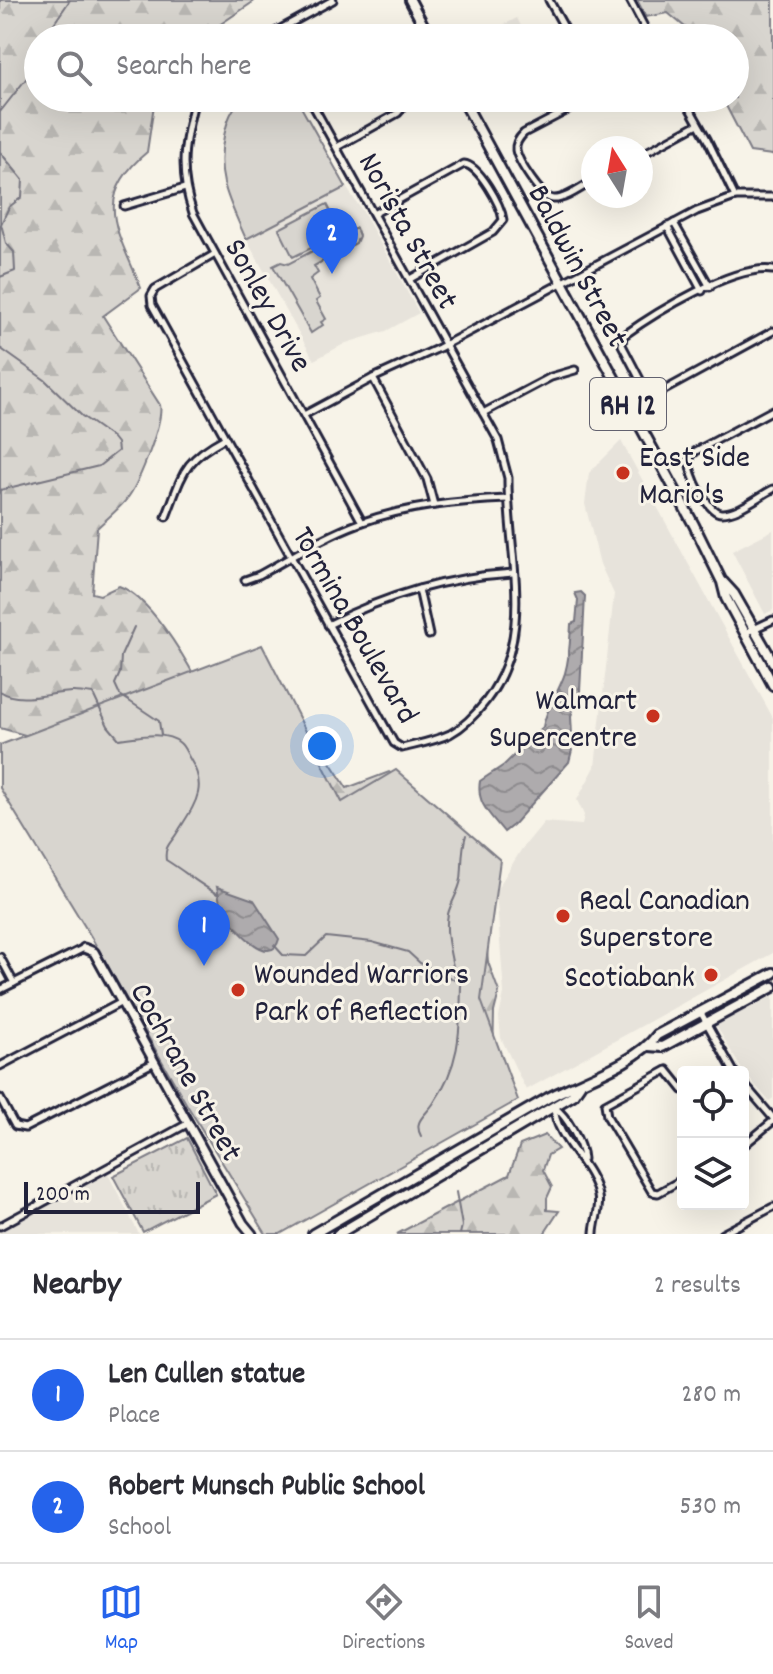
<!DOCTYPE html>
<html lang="en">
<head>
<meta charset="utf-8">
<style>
  body { margin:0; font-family:Dekko,sans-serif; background:#f2f2f3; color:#2b2b33 }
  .controls { position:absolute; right:24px; bottom:24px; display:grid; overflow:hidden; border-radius:8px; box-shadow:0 8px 32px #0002 }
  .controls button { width:72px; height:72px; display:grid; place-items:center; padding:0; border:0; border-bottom:2px solid #e1e1e2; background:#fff; color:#2b2b33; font:40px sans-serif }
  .compass { position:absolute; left:581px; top:136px; width:72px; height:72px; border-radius:50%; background:#fff; box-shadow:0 8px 32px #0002; rotate:349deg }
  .scale { position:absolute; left:24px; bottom:20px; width:176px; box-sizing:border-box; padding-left:8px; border:4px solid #22223b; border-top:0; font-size:22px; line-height:28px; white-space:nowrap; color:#22223b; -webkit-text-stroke:6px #f7f3e8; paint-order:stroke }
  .you { position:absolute; left:322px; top:746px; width:28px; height:28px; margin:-20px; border:6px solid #fff; border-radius:50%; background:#1a73e8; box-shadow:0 0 0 12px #1a73e833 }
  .badge { display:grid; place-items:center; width:52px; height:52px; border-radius:50%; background:#2563eb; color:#fff; font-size:26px; font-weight:700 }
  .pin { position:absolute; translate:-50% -66px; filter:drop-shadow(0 2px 4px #0008) }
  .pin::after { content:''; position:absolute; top:42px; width:28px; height:24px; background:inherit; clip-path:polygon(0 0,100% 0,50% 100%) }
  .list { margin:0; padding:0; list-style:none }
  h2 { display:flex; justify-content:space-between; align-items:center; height:104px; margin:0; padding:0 32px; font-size:34px }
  h2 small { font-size:26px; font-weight:400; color:#7c7c81 }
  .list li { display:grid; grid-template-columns:52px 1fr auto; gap:24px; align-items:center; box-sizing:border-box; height:112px; padding:0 32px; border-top:2px solid #e1e1e2 }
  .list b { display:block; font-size:30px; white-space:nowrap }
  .list p { margin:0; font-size:26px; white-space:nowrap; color:#7c7c81 }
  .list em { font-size:26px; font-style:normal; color:#7c7c81 }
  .icon { flex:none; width:44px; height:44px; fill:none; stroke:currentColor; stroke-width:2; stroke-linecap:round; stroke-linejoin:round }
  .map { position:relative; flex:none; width:773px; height:1234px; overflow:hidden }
  .search { position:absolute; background:#fff; box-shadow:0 8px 32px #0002; left:24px; right:24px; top:24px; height:88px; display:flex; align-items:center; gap:20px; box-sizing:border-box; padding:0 28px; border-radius:44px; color:#7c7c81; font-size:30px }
  .sheet { height:328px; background:#fff }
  nav { display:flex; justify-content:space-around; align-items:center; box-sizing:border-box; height:112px; border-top:2px solid #e1e1e2; background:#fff; font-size:22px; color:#7c7c81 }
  nav a { display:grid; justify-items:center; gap:4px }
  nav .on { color:#2563eb }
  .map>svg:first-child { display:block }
</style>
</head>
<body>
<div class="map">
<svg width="773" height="1234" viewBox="0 0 773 1234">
  <defs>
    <pattern id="grass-tufts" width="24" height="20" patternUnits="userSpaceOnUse" patternTransform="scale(2)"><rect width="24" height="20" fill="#d8d5cf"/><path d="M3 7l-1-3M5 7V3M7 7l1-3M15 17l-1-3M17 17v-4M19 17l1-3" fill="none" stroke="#b9b7b3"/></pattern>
    <pattern id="forest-firs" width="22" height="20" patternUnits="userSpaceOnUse" patternTransform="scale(2)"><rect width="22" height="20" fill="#d8d5cf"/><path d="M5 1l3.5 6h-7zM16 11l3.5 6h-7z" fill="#b9b7b3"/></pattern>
    <pattern id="water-waves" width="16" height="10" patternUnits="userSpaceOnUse" patternTransform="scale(2)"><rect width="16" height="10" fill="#aeabad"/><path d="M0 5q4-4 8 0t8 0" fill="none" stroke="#8d8b8e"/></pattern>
  </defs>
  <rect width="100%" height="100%" fill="#f7f3e8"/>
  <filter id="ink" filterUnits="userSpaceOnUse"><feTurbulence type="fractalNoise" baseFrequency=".0125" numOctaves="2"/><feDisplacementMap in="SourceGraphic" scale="16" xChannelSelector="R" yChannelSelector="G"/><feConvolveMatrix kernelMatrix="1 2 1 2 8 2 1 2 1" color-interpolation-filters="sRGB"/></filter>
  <g filter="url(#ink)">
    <g fill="#e7e3db">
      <path d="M517 18 527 38H478Z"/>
      <path d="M346 187 363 212 419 313 386 331 346 343 314 360 246 239Z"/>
      <path d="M621 441 773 718V953L526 1090 501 1038 499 1017 504 993 496 891 521 850 544 822 582 825 584 815 577 800 595 767 614 594 600 564 585 504 589 473Z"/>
      <path d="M773 530V610L765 614 732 551Z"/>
      <path d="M773 996V1098L769 1101 742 1070 716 1025Z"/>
      <path d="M107 1172 139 1234H0V1229Z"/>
    </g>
    <path fill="url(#grass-tufts)" stroke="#7d7c85" stroke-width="2" d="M187 1138 216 1194 143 1232 113 1176Z"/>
    <g fill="url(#forest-firs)" stroke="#7d7c85" stroke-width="2">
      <path d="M0 0H250L253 2 200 38H38V98H155L147 152C90 199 119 232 141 288L103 316 160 405C164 421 139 482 129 496 121 508 107 518 97 528L92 593 100 595 119 586C148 596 183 654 197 681 215 714 225 753 238 787L320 747 347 788 389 772 419 792 483 894 488 962 499 992 494 1012 493 1062 32 737 0 728Z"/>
      <path d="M637 0H773V155L750 152 722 98H735V38H691L686 28 668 13 646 17Z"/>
      <path d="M545 1135 558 1149 548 1155 543 1170 552 1187 547 1198V1210L559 1211 544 1234H397L509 1175 520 1145Z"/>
    </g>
    <g fill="#d8d5cf" stroke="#7d7c85" stroke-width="2">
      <path d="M244 98H296L346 187 246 239C230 202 215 178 224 136 227 122 231 107 244 98Z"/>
      <path d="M327 204 342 233 293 257 279 229Z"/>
      <path d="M356 228 359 236 356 243 314 266 318 273 310 279 320 298 316 301 326 319 321 322 323 325 311 333 273 266 281 262 288 264Z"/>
      <path d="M262 645 342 802 396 770 500 860 481 1000 518 1100 280 1234H266L187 1105 90 935 0 788V745Z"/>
    </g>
    <g fill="url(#water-waves)" stroke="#76747f" stroke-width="2">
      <path d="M581 592 585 596 580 691 571 716 572 735 559 739 572 750 569 762 513 825 504 832C491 815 476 804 480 781L504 765 543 727C546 708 559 692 565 673 570 656 570 641 571 624L576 622 578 600 575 593Z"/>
      <path d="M217 887 254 900 279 939C271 971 232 925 224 912 219 905 219 895 217 887Z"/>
    </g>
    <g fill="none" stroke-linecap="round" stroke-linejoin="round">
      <g stroke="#76747f" stroke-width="2">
        <path d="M44 38 70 0"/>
        <path d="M0 112 33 70 38 55"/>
        <path d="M0 152 23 180 22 197 9 207 1 224 6 243 14 252 15 271 0 277"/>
        <path d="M0 348 45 380 82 416 113 438 117 443 118 451 99 466 0 490"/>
        <path d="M134 627 121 656 120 673 115 684 120 695 159 721 161 735"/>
        <path d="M0 691C20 705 50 692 73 692 79 692 86 693 93 694L108 726 119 739C136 737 165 730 180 743 184 746 187 754 190 759 209 789 194 805 177 833 171 843 164 846 166 860 184 871 200 885 219 895"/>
        <path d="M274 945 283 955 306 956 326 937 372 942 408 952 420 963 461 983C460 1031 461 1063 433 1104 425 1116 413 1121 421 1136"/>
        <path d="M455 977C452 958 444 934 448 914 451 902 459 892 461 879 463 862 461 852 466 835"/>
        <path d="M456 1192 462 1226 460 1234"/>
      </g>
      <defs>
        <g id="minor">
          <path d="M549 0 570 38"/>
          <path d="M630 0 650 38"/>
          <path d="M264 38 333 0"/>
          <path d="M195 98C184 142 178 169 193 213L362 522"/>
          <path d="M591 98 524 133C520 137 515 143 516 150 518 161 541 198 553 199 565 200 582 187 593 181"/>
          <path d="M684 98 707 139 735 197"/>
          <path d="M337 147 398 113 403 107 401 98"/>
          <path d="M641 155 698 124"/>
          <path d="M124 206 185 188"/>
          <path d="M375 213 464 164C479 165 501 205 503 220L493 232 410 279"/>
          <path d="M674 223 710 287"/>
          <path d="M667 226 702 291"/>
          <path d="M215 254 155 289 151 296 152 305 394 743 402 748C418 744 435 741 450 734 465 726 476 714 486 701 537 634 507 554 508 478L498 440 309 98"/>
          <path d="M773 270C734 264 655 313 623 336L622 345 645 389 652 393 661 392 773 331"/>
          <path d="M373 378 427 479 434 505"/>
          <path d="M773 410 696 451C691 456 690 455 690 461 688 473 708 513 721 513 737 514 759 496 773 489"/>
          <path d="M483 413 551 377 575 370"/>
          <path d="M304 415 373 378 439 348 697 211 735 197H773"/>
          <path d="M166 517C183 474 182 461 225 438"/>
          <path d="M245 580 259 575C292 557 324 536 360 523 407 506 458 501 508 499"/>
          <path d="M419 589 429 635"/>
          <path d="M328 625C386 595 449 577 513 573"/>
          <path d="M745 633 773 620"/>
          <path d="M0 957 14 983"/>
          <path d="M0 990 84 948"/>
          <path d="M701 1013 734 1072"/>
          <path d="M0 1066 122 1002"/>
          <path d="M743 1083 773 1118"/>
          <path d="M683 1090 667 1070 605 1104 607 1116 652 1192 658 1193 683 1179"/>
          <path d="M0 1098 15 1126 25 1128 155 1062"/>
          <path d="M554 1107C556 1141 592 1163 598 1196 601 1209 594 1221 594 1234"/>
          <path d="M554 1107C567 1116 582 1143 583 1159"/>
          <path d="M743 1146 773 1121"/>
          <path d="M0 1226 189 1123"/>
          <path d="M722 1234 773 1207"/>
        </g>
        <path id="tertiary" d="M84 948 94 952 243 1223 252 1234"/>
        <g id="secondary">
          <path d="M649 1046 662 1047 773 987"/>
          <path d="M313 1234 548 1098C579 1081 636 1064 657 1035L773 973"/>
          <path d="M338 1234 573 1095 580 1085"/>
        </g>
        <g id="primary">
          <path d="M410 0 430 38"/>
          <path d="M462 98 694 525 722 582 726 598 773 685"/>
          <path d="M723 582 734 594 773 662"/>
        </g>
      </defs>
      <use href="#minor" stroke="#22223b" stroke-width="11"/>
      <use href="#tertiary" stroke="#22223b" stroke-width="13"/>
      <use href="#secondary" stroke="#22223b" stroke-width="14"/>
      <use href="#primary" stroke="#22223b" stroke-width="14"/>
      <use href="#minor" stroke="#f7f3e8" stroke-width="5"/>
      <use href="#tertiary" stroke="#f7f3e8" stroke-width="7"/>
      <use href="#secondary" stroke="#f7f3e8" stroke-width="8"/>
      <use href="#primary" stroke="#f7f3e8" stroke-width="8"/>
    </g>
  </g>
  <g fill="#c8321e" stroke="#f7f3e8" stroke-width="3">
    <circle cx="623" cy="473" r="8"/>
    <circle cx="653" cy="716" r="8"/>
    <circle cx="563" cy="916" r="8"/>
    <circle cx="711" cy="975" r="8"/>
    <circle cx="238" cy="990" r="8"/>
  </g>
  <g text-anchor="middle" stroke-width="6" stroke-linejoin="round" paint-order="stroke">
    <rect fill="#f7f3e8" stroke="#62616f" stroke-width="2" x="590" y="378" width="76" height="52" rx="6"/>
    <g font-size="30" font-weight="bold" fill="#22223b">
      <text x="628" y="414">RH 12</text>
    </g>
    <g font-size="32" fill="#22223b" stroke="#f7f3e8">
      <text transform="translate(410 230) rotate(61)" y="11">Norista Street</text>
      <text transform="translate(580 265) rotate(62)" y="11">Baldwin Street</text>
      <text transform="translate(270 304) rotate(61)" y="11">Sonley Drive</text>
      <text transform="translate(357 624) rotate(60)" y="11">Tormina Boulevard</text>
      <text transform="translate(188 1071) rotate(61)" y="11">Cochrane Street</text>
    </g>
    <g font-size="32" fill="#22223b" stroke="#f7f3e8" text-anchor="start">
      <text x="639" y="466">East Side<tspan x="639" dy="37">Mario's</tspan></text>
      <text x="637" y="709" text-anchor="end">Walmart<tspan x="637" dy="37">Supercentre</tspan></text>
      <text x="579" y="909">Real Canadian<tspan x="579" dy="37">Superstore</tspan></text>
      <text x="254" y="983">Wounded Warriors<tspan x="254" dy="37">Park of Reflection</tspan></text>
      <text x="695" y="986" text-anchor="end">Scotiabank</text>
    </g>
  </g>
</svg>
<div class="controls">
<button><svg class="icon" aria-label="locate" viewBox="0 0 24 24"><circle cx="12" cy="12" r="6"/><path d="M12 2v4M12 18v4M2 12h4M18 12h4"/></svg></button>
<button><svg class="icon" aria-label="layers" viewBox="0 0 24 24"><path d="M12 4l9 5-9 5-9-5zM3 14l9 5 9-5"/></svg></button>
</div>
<svg class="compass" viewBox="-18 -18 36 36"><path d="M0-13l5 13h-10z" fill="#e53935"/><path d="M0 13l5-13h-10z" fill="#7c7c81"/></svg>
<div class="scale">200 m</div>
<div class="you"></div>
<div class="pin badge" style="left:204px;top:966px">1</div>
<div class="pin badge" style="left:332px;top:274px">2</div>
<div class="search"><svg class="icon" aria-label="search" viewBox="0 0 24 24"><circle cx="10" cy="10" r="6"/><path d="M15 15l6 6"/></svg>Search here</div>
</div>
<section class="sheet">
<h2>Nearby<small>2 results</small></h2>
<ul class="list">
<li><span class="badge">1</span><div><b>Len Cullen statue</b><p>Place</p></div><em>280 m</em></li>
<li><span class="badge">2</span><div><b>Robert Munsch Public School</b><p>School</p></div><em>530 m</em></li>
</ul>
</section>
<nav>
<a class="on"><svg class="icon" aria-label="map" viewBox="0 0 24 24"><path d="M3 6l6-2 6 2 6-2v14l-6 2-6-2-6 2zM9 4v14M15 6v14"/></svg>Map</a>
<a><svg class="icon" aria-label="directions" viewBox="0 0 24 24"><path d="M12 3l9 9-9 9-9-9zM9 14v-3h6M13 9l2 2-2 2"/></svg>Directions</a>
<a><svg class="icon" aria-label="saved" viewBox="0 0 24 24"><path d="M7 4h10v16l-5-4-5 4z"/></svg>Saved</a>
</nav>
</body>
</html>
